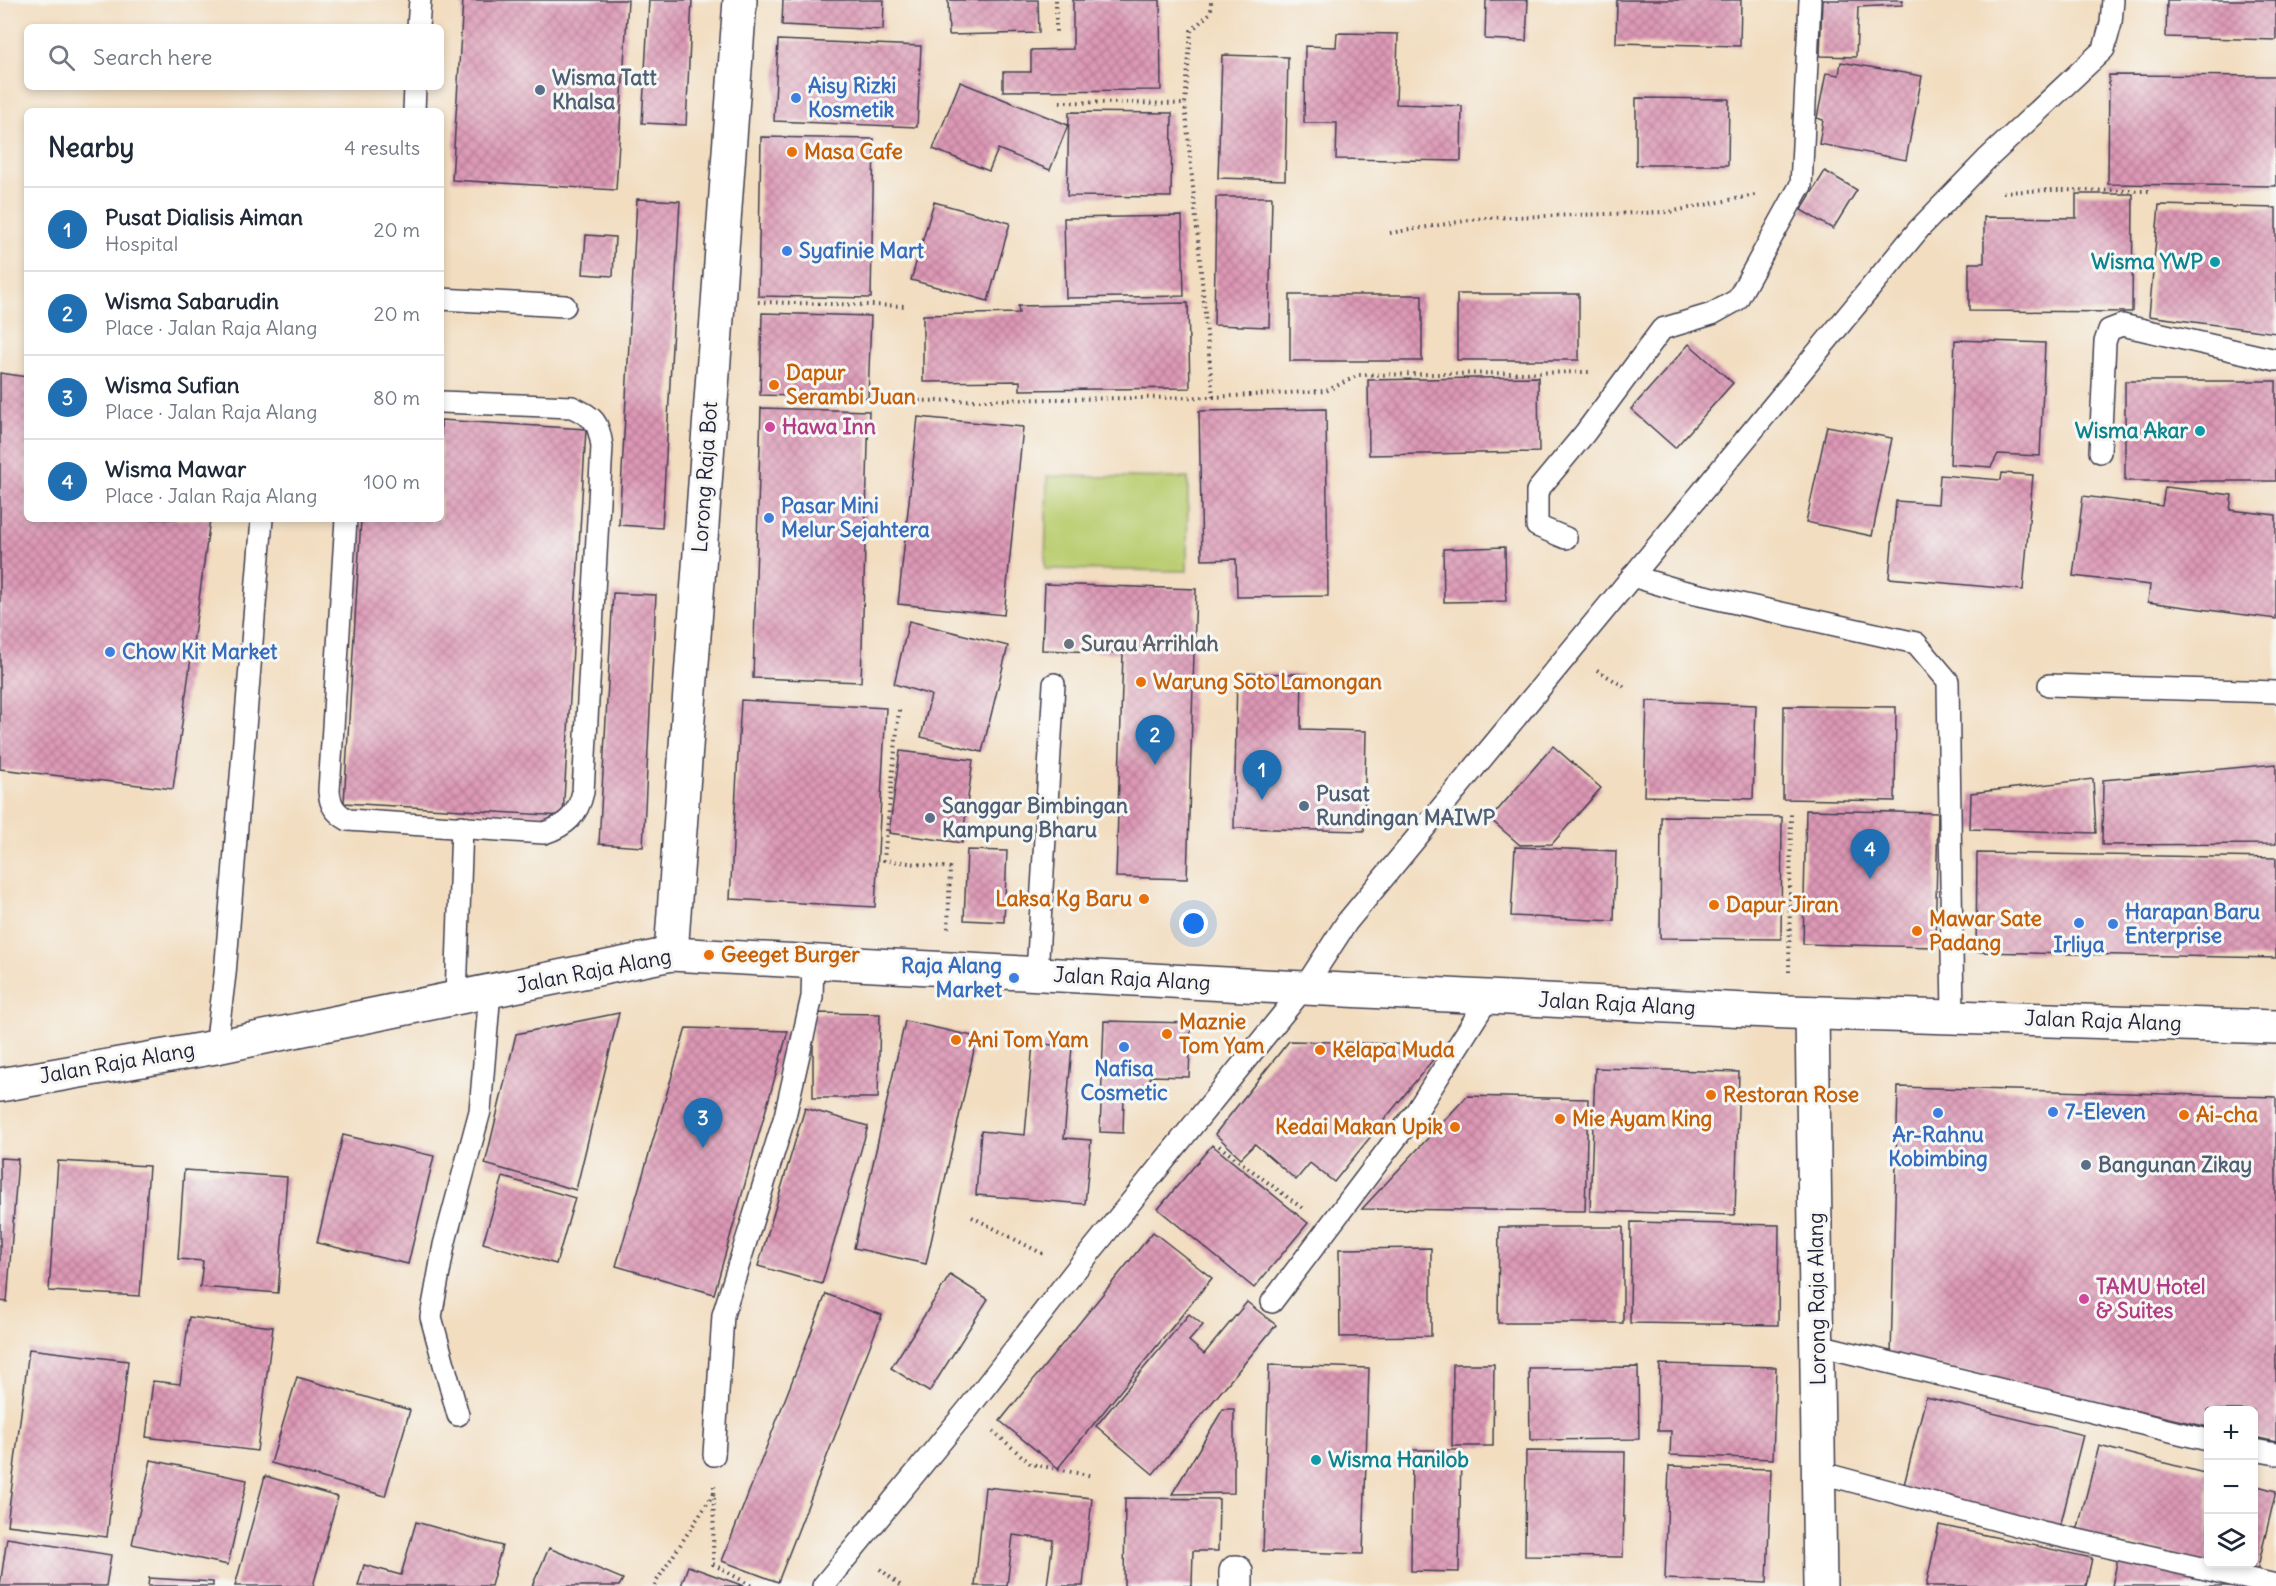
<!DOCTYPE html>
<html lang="en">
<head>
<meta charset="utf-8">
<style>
  body { margin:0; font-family:Delius,sans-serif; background:#f2f2f3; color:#1f2937 }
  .controls { position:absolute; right:18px; bottom:18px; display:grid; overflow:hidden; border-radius:9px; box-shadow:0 3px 9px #0003 }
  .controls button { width:54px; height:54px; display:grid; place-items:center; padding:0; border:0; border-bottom:2px solid #e0e1e3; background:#fff; color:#1f2937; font:30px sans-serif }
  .you { position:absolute; left:1194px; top:924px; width:21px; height:21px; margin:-15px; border:4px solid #fff; border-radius:50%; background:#1a73e8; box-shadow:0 0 0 9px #1a73e833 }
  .badge { display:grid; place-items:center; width:39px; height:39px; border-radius:50%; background:#1f6fb2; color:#fff; font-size:20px; font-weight:700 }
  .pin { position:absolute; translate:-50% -50px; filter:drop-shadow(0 2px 3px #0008) }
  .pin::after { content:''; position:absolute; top:32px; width:21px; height:18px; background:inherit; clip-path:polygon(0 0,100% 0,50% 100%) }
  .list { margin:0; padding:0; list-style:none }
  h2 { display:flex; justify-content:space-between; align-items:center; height:78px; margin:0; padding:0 24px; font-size:26px }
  h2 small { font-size:20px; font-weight:400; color:#747a83 }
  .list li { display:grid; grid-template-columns:39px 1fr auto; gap:18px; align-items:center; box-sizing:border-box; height:84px; padding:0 24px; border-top:2px solid #e0e1e3 }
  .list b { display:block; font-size:22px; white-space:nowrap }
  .list p { margin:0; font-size:20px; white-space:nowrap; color:#747a83 }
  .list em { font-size:20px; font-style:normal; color:#747a83 }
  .icon { flex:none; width:33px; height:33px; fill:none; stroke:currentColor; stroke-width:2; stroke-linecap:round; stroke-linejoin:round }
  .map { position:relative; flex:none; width:2276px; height:1586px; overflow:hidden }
  .search { position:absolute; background:#fff; box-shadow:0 3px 9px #0003; left:24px; top:24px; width:420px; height:66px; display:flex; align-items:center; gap:15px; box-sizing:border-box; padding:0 21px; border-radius:9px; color:#747a83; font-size:22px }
  .panel { position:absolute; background:#fff; box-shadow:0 3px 9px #0003; left:24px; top:108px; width:420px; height:414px; border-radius:9px }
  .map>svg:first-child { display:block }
</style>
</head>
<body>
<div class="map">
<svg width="2276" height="1586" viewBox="0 0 2276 1586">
  <defs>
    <pattern id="building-cross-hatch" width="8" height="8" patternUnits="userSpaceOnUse" patternTransform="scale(1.5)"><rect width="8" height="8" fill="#dd98b5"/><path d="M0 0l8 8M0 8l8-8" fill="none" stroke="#b37c94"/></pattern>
  </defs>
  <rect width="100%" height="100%" fill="#f6f6f2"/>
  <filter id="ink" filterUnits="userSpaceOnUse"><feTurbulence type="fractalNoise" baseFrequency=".0167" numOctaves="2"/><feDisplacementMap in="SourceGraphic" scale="12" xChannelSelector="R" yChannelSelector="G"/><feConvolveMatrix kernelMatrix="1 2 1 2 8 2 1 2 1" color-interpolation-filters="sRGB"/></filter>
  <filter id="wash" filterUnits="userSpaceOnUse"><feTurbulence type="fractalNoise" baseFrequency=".008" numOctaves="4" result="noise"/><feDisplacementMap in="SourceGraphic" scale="24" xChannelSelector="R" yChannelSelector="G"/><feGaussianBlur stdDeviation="1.35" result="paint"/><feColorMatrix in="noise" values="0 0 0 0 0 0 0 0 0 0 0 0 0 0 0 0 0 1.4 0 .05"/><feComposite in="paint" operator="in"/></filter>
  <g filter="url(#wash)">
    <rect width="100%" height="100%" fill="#f2ddc0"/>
    <path fill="#bacd70" stroke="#6e7856" stroke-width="1.5" d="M1047 476 1188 478 1187 571 1045 569Z"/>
    <g id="blocks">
      <g fill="url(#building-cross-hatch)">
        <path d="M463 0H628L616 190 452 180Z"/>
        <path d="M649 0H692L686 125 642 123Z"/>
        <path d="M783 0H884L883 30 782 25Z"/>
        <path d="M948 0H1038L1039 33 949 35Z"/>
        <path d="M1073 0H1160L1161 90 1003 91V72H1031V50L1073 49Z"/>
        <path d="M1486 0H1528L1526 41 1485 39Z"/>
        <path d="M1617 0H1741L1740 46 1616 43Z"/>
        <path d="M1822 0H1903L1902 5 1858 7 1856 57 1820 56Z"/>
        <path d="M2167 0H2276V40L2166 37Z"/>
        <path d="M1337 33 1398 34 1396 104 1462 106 1461 161 1336 159 1337 123H1304L1305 46 1336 47Z"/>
        <path d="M778 40 921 46 917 127 774 121Z"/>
        <path d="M1222 55 1288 57 1285 180 1218 178Z"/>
        <path d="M1841 62 1922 76 1906 160 1819 144 1823 120 1817 118 1826 73 1839 75Z"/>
        <path d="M2109 75 2276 76V186L2108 184Z"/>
        <path d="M960 82 1068 125 1050 170 998 149 989 171 933 149Z"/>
        <path d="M1636 98 1729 99 1728 165H1636Z"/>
        <path d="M1069 112 1172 113 1171 197 1067 196Z"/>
        <path d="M761 137 874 139 871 298 758 296Z"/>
        <path d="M1825 171 1857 190 1833 229 1801 210Z"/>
        <path d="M2076 194H2133L2132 312 1969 311V263H1984V217L2076 218Z"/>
        <path d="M1216 197H1272L1269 327 1214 325Z"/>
        <path d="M637 199 680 201 662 528 619 525Z"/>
        <path d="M934 202 1010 223 988 301 911 280Z"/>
        <path d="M2159 205 2276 208V333L2149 316Z"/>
        <path d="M1182 216 1184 296 1066 298 1064 218Z"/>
        <path d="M586 235 615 237 613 276 583 274Z"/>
        <rect x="1457" y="294" width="122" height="66"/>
        <rect x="1290" y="295" width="132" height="66"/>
        <path d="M1188 303 1190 388 1020 390V381L923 382V315L1019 313 1018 306Z"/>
        <path d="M762 313 871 316 868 398 760 395Z"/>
        <path d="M1955 340 2045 343 2040 456 1998 454 1991 467 1950 464Z"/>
        <path d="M1689 344 1733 383 1675 448 1631 409Z"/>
        <path d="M0 373 27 377V519H210L173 789 0 769Z"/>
        <path d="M1538 377 1539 452 1369 455 1368 380Z"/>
        <rect x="2125" y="381" width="151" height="100"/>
        <path d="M761 408 869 411 861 682 753 678Z"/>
        <path d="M1326 409 1328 596 1237 597 1236 559 1202 560 1199 411Z"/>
        <path d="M918 417 1023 427 1004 615 898 604Z"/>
        <path d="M441 420 586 429 563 816 344 803 361 519H441Z"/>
        <path d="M1827 426 1892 438 1872 536 1806 522Z"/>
        <path d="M2002 473 2033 475 2023 590 1889 578 1896 501 1938 504 1940 475 2001 480Z"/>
        <path d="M2165 487 2232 495 2230 510 2276 515V619L2148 602 2150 585 2073 576 2083 496 2162 506Z"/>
        <path d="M1505 547 1506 601 1444 602 1443 549Z"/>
        <path d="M1045 584 1196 589 1187 879 1116 877 1123 653 1042 650Z"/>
        <path d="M613 593 656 595 643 847 599 844Z"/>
        <path d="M909 621 1008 646 982 752 921 737 931 695 894 684Z"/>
        <path d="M1237 673 1302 674 1301 729 1366 731 1364 831 1234 828Z"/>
        <path d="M741 700 886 708 875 907 730 899Z"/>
        <path d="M1647 701 1756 705 1753 799 1644 796Z"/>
        <path d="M1784 706 1896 707 1895 801 1783 799Z"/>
        <path d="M1553 746 1601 788 1552 844 1520 845 1490 819Z"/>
        <path d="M900 751 973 760 962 843 889 833Z"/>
        <path d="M2276 764V844L2102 845 2103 780Z"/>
        <path d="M2093 779 2096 833 1970 829 1971 793Z"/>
        <path d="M1806 810 1938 813 1935 947 1803 944Z"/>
        <path d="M1661 816 1782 817 1781 939 1660 938Z"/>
        <path d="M1515 847 1616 851 1614 921 1511 916Z"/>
        <path d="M967 850 1007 851 1004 922 964 920Z"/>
        <path d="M1977 853 2276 858V958L1976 952Z"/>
        <path d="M619 1013 576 1190 485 1164 516 1034Z"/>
        <path d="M813 1013 880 1014 878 1098H813Z"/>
        <path d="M905 1021 977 1037 926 1264 854 1248Z"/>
        <path d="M1104 1021 1191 1023 1189 1077 1150 1076V1098H1124L1123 1133 1100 1132Z"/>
        <path d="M686 1028 788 1031 714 1294 616 1266Z"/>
        <path d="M1289 1041 1336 1042 1444 1046 1334 1182 1310 1163 1296 1180 1255 1144 1241 1158 1215 1134Z"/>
        <path d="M1033 1043 1072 1047 1064 1138 1091 1140 1085 1204 976 1195 981 1131 1025 1135Z"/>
        <path d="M1595 1068 1739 1072 1735 1215 1590 1211Z"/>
        <path d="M1898 1087 2276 1097V1442L2254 1437 2253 1410H2208V1427L1891 1355Z"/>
        <path d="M1467 1096 1588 1099 1585 1211 1362 1209Z"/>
        <path d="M805 1108 868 1126 822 1284 758 1266Z"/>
        <path d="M343 1135 434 1156 408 1264 317 1243Z"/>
        <path d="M1212 1145 1308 1223 1254 1288 1158 1209Z"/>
        <path d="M0 1158 18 1159 7 1302 0 1301Z"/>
        <path d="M58 1161 149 1166 140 1296 49 1291Z"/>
        <path d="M184 1170 287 1177 278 1293 200 1287 203 1261 178 1259Z"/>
        <path d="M503 1177 575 1198 556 1264 483 1243Z"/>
        <path d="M1631 1222 1779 1225 1778 1325 1630 1323Z"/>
        <path d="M1499 1227H1623V1323H1498Z"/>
        <path d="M1153 1232 1212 1278 1058 1468 1000 1421Z"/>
        <path d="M1431 1248V1336L1340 1337 1339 1249Z"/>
        <path d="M950 1275 988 1299 929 1392 891 1368Z"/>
        <path d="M826 1294 882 1315 778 1582 722 1561Z"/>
        <path d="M1247 1302 1276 1325 1153 1474 1096 1426 1189 1314 1203 1325 1189 1341 1204 1354Z"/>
        <path d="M189 1317 273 1327 257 1451 146 1437 153 1381 180 1384Z"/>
        <path d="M29 1349 128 1361 107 1537 7 1525Z"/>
        <path d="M1453 1364H1494L1493 1446H1452Z"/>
        <path d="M1660 1364 1776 1367 1773 1459 1670 1455 1671 1431H1658Z"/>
        <path d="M1269 1365 1369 1368 1363 1554 1263 1551Z"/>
        <path d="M1638 1367 1639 1439 1530 1440 1529 1368Z"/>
        <path d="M297 1377 410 1410 385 1496 271 1463Z"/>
        <path d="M1926 1397 2083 1435 2060 1527 1903 1489Z"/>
        <path d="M1223 1409H1234V1493L1172 1494Z"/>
        <path d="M2099 1446 2208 1474V1563L2077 1531Z"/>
        <path d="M1412 1450H1461L1459 1572 1411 1571Z"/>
        <path d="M1526 1451 1625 1452 1623 1557 1525 1556Z"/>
        <path d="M151 1460 247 1480 228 1565 132 1544Z"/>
        <path d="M1669 1466 1771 1469 1767 1583 1665 1579Z"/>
        <path d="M265 1476 338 1497 313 1586H235Z"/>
        <path d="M2254 1485 2276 1491 2256 1575 2212 1564H2254Z"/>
        <path d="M985 1487 1092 1498 1083 1586H1047L1053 1540 1013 1535 1007 1586H975Z"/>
        <path d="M1125 1498 1219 1499 1218 1551H1193L1192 1586H1124Z"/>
        <path d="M416 1522 502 1546 491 1586H358L364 1565 401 1575Z"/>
        <path d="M1939 1525 2092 1558 2086 1586H1926Z"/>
        <path d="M7 1538 111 1555 106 1586H0Z"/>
        <path d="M549 1548 623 1579 619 1586H532Z"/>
        <path d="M2118 1558 2243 1586H2112Z"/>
        <path d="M688 1566 744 1586H681Z"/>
        <path d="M149 1578 213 1582V1586H148Z"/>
      </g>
    </g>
  </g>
  <g filter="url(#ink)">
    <use href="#blocks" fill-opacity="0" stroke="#413e4f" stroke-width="1.5"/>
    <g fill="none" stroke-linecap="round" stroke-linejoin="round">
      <defs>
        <g id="service">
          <path d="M418 27 420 0"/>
          <path d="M414 111 415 87"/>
          <path d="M1801 186 1810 0"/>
          <path d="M441 299 565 306"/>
          <path d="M2100 452 2105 342 2109 330 2122 325 2276 360"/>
          <path d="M346 519 329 791C330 806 336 813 348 820L544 833C566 826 578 815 583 792L602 446C598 421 595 418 572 407L441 402"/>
          <path d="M1566 538 1537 526V491L1585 433 1662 329 1712 314 1737 300 1800 186"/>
          <path d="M1632 576 1682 591 1916 643 1948 681 1953 1017"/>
          <path d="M2049 685 2276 692"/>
          <path d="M1037 974 1054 684"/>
          <path d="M456 997 462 826"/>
          <path d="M216 1047 225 974 262 519"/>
          <path d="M1272 1302 1416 1112 1489 997"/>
          <path d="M1818 1345 2208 1440"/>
          <path d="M458 1415 431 1317 444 1245 480 1111 490 991"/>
          <path d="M2254 1450 2276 1454"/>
          <path d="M714 1455 723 1315 785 1116 812 997 813 962"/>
          <path d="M1818 1472 2042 1532 2276 1585"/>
          <path d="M823 1586 968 1409 1075 1271 1304 988 1347 922 1919 229 1986 160 2104 49 2111 23 2113 0"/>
        </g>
        <g id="minor">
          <path d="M671 954 740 0"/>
          <path d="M1812 1013 1820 1586"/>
          <path d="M1236 1572V1586"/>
        </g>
        <path id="tertiary" d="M0 1085 216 1047 671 954 1263 986 1789 1012 2276 1027"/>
      </defs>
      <use href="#service" stroke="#413e4f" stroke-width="24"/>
      <use href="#minor" stroke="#413e4f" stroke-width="36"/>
      <use href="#tertiary" stroke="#413e4f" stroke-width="36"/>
      <g stroke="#413e4f" stroke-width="4" stroke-dasharray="1.5 4.5" stroke-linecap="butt">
        <path d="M1056 0V32"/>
        <path d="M1060 102 1185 104 1191 31 1211 12V0"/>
        <path d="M2003 192 2054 190 2152 191"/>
        <path d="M1390 233 1483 218 1669 212 1755 195"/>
        <path d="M758 302 907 306"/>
        <path d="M1213 397 1326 391 1359 375 1590 372"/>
        <path d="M907 401 1213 397 1185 104"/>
        <path d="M1597 670 1625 687"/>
        <path d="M899 710 884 860 950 868 948 929"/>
        <path d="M1789 972 1791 814"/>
        <path d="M1219 1146 1302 1208"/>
        <path d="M972 1217 1045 1255"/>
        <path d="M993 1431 1031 1464 1093 1476"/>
        <path d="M714 1486 713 1564 752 1586"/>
        <path d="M880 1569 901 1586"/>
        <path d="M655 1586 656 1582 714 1493"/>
      </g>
      <use href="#service" stroke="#fff" stroke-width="21"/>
      <use href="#minor" stroke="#fff" stroke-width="33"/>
      <use href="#tertiary" stroke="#fff" stroke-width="33"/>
    </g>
  </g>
  <g fill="#5c6f8a" stroke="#f6f6f2" stroke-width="2">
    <circle cx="540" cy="90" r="6"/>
    <circle cx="1304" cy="806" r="6"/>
    <circle cx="930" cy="818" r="6"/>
    <circle cx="2086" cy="1165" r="6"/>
  </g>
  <g fill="#3f7fe0" stroke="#f6f6f2" stroke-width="2">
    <circle cx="796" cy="98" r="6"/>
    <circle cx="787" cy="251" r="6"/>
    <circle cx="769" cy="518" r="6"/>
    <circle cx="110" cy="652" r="6"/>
    <circle cx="2079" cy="923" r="6"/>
    <circle cx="2113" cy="924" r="6"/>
    <circle cx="1014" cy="978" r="6"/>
    <circle cx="1124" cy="1047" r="6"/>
    <circle cx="2053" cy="1112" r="6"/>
    <circle cx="1938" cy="1113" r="6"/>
  </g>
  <g fill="#e8710a" stroke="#f6f6f2" stroke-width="2">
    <circle cx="792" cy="152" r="6"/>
    <circle cx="774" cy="385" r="6"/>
    <circle cx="1141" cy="682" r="6"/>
    <circle cx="1144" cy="899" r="6"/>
    <circle cx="1714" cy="905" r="6"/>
    <circle cx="1917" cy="931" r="6"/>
    <circle cx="709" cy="955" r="6"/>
    <circle cx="1167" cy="1034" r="6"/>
    <circle cx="956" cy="1040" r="6"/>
    <circle cx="1320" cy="1050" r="6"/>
    <circle cx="1711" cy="1095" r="6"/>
    <circle cx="2184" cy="1115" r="6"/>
    <circle cx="1560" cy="1119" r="6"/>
    <circle cx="1455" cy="1127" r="6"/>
  </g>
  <g fill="#0f9aa8" stroke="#f6f6f2" stroke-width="2">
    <circle cx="2215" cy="262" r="6"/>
    <circle cx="2200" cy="431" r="6"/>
    <circle cx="1316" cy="1460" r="6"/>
  </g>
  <g fill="#d1479c" stroke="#f6f6f2" stroke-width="2">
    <circle cx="770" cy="427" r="6"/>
    <circle cx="2084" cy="1299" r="6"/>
  </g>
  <circle fill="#6b7280" stroke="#f6f6f2" stroke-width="2" cx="1069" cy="644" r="6"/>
  <g text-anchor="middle" stroke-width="6" stroke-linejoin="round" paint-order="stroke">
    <g font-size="21" font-weight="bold" fill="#4e5e75" stroke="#f6f6f2" text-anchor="start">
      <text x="552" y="85">Wisma Tatt<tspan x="552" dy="24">Khalsa</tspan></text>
      <text x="1316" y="801">Pusat<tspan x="1316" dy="24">Rundingan MAIWP</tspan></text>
      <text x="942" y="813">Sanggar Bimbingan<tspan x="942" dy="24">Kampung Bharu</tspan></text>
      <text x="2098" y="1172">Bangunan Zikay</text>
    </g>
    <g font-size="21" font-weight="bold" fill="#366cbe" stroke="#f6f6f2" text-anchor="start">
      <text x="808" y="93">Aisy Rizki<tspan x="808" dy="24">Kosmetik</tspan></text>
      <text x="799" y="258">Syafinie Mart</text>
      <text x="781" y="513">Pasar Mini<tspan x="781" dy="24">Melur Sejahtera</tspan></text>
      <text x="122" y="659">Chow Kit Market</text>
      <text x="2125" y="919">Harapan Baru<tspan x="2125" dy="24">Enterprise</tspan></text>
      <text x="2079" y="952" text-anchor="middle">Irliya</text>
      <text x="1002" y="973" text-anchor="end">Raja Alang<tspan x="1002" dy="24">Market</tspan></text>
      <text x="1124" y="1076" text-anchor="middle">Nafisa<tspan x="1124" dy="24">Cosmetic</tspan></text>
      <text x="2065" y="1119">7-Eleven</text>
      <text x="1938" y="1142" text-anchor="middle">Ar-Rahnu<tspan x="1938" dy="24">Kobimbing</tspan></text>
    </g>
    <g font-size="21" font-weight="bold" fill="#c56008" stroke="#f6f6f2" text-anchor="start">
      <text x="804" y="159">Masa Cafe</text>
      <text x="786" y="380">Dapur<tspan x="786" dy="24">Serambi Juan</tspan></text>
      <text x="1153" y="689">Warung Soto Lamongan</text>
      <text x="1132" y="906" text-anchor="end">Laksa Kg Baru</text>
      <text x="1726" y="912">Dapur Jiran</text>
      <text x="1929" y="926">Mawar Sate<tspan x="1929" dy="24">Padang</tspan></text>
      <text x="721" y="962">Geeget Burger</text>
      <text x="1179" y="1029">Maznie<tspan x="1179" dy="24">Tom Yam</tspan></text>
      <text x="968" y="1047">Ani Tom Yam</text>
      <text x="1332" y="1057">Kelapa Muda</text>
      <text x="1723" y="1102">Restoran Rose</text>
      <text x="2196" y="1122">Ai-cha</text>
      <text x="1572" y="1126">Mie Ayam King</text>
      <text x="1443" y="1134" text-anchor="end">Kedai Makan Upik</text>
    </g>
    <g font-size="21" font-weight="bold" fill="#0d838f" stroke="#f6f6f2" text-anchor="end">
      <text x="2203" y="269">Wisma YWP</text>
      <text x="2188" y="438">Wisma Akar</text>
      <text x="1328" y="1467" text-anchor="start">Wisma Hanilob</text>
    </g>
    <g font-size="21" font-weight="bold" fill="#b23c85" stroke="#f6f6f2" text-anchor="start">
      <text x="782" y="434">Hawa Inn</text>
      <text x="2096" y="1294">TAMU Hotel<tspan x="2096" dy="24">&amp; Suites</tspan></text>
    </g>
    <g font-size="21" fill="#22223b" stroke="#f6f6f2">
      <text transform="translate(705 477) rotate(-86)" y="7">Lorong Raja Bot</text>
      <text transform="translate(594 971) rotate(-11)" y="7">Jalan Raja Alang</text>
      <text transform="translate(1132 979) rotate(3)" y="7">Jalan Raja Alang</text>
      <text transform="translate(1617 1004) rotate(3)" y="7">Jalan Raja Alang</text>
      <text transform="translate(2103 1021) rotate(2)" y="7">Jalan Raja Alang</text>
      <text transform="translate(117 1063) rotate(-10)" y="7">Jalan Raja Alang</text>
      <text transform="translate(1817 1299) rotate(-91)" y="7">Lorong Raja Alang</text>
    </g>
    <g font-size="21" font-weight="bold" fill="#5b616d" stroke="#f6f6f2" text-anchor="start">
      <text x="1081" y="651">Surau Arrihlah</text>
    </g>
  </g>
</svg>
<div class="controls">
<button>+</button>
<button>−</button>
<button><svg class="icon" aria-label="layers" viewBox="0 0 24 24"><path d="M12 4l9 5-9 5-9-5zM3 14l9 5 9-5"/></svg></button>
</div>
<div class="you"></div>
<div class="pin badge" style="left:1262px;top:800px">1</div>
<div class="pin badge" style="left:1155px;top:765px">2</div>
<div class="pin badge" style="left:703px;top:1148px">3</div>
<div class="pin badge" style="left:1870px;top:879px">4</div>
<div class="search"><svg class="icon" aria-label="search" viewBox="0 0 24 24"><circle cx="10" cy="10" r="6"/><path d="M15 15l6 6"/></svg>Search here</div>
<section class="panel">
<h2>Nearby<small>4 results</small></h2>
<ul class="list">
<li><span class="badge">1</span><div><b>Pusat Dialisis Aiman</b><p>Hospital</p></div><em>20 m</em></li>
<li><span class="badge">2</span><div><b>Wisma Sabarudin</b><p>Place · Jalan Raja Alang</p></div><em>20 m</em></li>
<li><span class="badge">3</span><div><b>Wisma Sufian</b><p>Place · Jalan Raja Alang</p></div><em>80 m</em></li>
<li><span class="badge">4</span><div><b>Wisma Mawar</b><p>Place · Jalan Raja Alang</p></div><em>100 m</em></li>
</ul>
</section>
</div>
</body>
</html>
